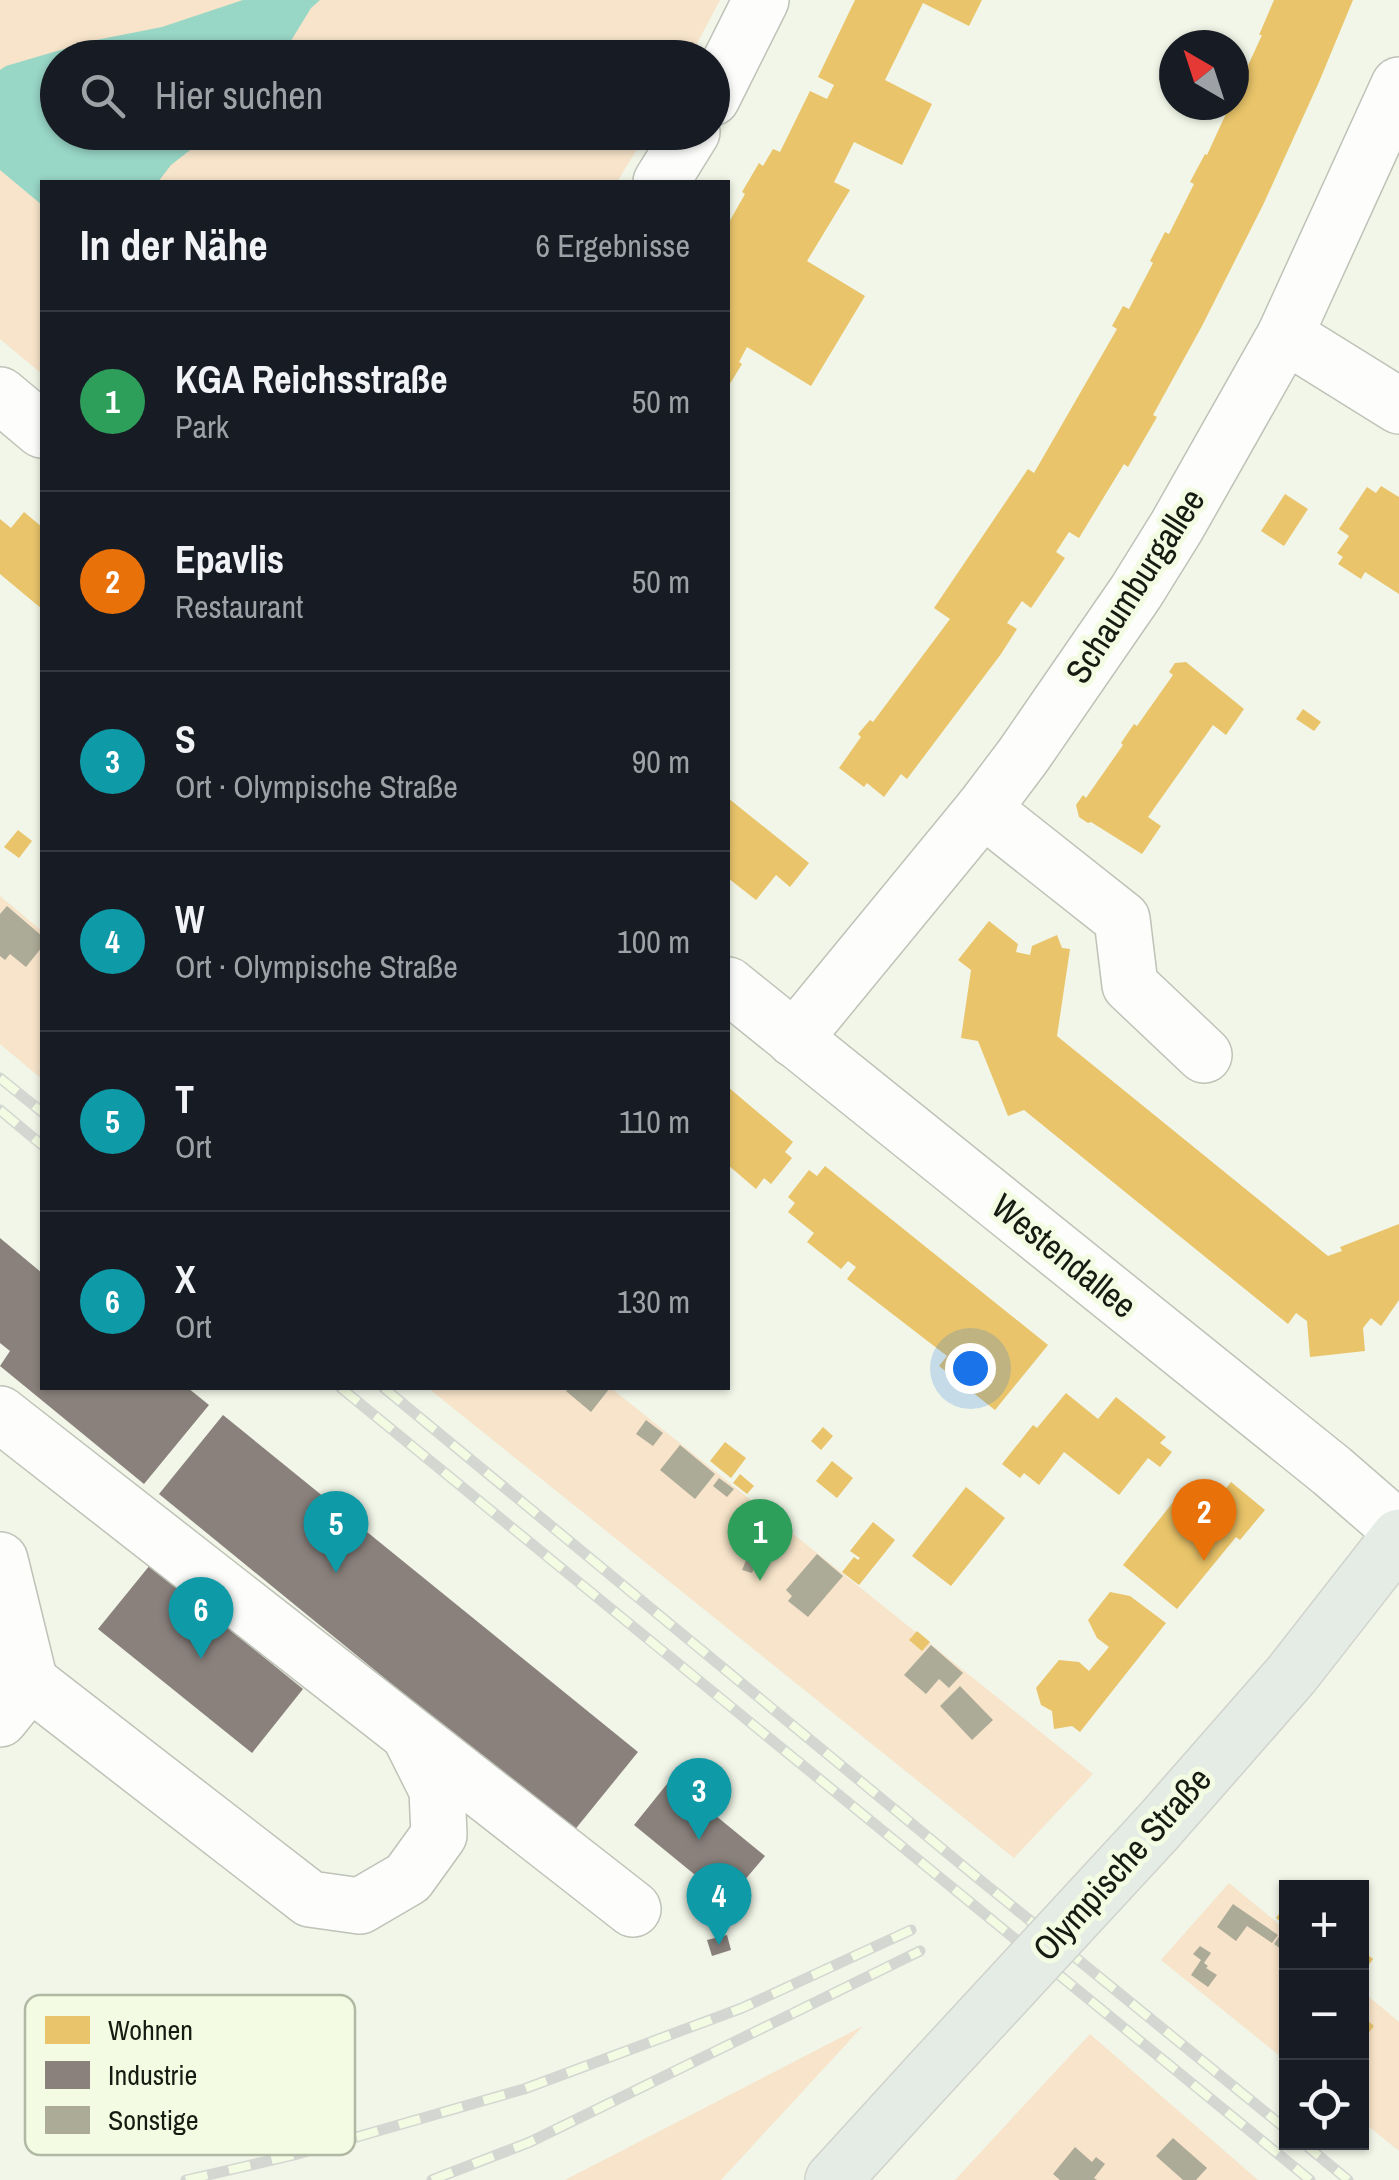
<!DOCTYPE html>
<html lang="de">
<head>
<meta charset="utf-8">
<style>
  body { margin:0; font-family:"Archivo Narrow",sans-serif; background:#20242c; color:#f1f3f6 }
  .controls { position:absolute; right:30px; bottom:30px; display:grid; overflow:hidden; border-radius:0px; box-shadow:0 2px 8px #0004 }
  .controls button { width:90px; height:90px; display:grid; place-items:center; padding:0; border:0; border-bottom:2px solid #363941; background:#171b24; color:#f1f3f6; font:50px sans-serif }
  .compass { position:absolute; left:1159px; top:30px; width:90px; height:90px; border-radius:50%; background:#171b24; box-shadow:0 2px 8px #0004; rotate:321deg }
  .you { position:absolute; left:970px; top:1368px; width:35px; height:35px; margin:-25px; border:8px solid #fff; border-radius:50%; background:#1a73e8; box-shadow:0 0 0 15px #1a73e833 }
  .badge { display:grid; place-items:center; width:65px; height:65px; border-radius:50%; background:#0f766e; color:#fff; font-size:32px; font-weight:700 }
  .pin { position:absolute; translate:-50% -82px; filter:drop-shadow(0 2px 5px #0008) }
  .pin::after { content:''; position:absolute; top:52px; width:35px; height:30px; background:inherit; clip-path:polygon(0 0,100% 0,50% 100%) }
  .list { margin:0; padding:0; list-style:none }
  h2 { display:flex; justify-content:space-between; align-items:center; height:130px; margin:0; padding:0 40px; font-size:42px }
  h2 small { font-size:32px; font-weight:400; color:#9ea1a6 }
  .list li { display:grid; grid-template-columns:65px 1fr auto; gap:30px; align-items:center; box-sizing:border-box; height:180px; padding:0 40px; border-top:2px solid #363941 }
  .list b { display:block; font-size:38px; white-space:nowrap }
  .list p { margin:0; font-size:32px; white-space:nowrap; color:#9ea1a6 }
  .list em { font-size:32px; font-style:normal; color:#9ea1a6 }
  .icon { flex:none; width:55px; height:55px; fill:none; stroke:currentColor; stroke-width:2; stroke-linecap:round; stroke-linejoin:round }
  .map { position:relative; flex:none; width:1399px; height:2180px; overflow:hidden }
  .search { position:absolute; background:#171b24; box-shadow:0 2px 8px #0004; left:40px; top:40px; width:690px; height:110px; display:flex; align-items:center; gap:25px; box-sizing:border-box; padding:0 35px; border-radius:55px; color:#9ea1a6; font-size:38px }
  .panel { position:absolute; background:#171b24; box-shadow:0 2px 8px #0004; left:40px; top:180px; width:690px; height:1210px; border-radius:0px }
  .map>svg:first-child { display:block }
</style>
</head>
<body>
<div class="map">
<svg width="1399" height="2180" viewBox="0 0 1399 2180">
  <rect width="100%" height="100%" fill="#f1f6e8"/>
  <g fill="#f7e4ca">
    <path d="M0 0H720L690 57 58 58V132L647 133 617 182H42V374L0 339Z"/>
    <path d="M0 896 42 931V1079L0 1044Z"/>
    <path d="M428 1388H611L1093 1774 1014 1858Z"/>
    <path d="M1229 1883 1286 1930V2061L1161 1960Z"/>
    <path d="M1362 1991 1399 2022V2151L1362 2121Z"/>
    <path d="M863 2026 721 2180H565Z"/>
    <path d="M1090 2034 1258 2180H955Z"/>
  </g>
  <path fill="#98d6c6" d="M243 0H320L311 8 281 57 58 58V132L212 133 171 165 158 182H42V205L0 170V70L6 66 91 41 162 27Z"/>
  <g fill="#e9c46a">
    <path d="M855 0H982L969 26 923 3 885 80 932 104 902 165 854 142 834 182 850 190 807 261 865 296 811 386 747 347 739 362 742 364 728 387V224L745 194 742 192 759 163 763 166 773 149 780 152 810 91 827 99 834 85 818 77Z"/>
    <path d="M1274 0H1353L1319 82 1263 205 1202 326 1153 415 1157 417 1128 467 1124 464 1079 538 1069 532 1056 552 1065 558 1031 608 1022 601 1007 623 1017 629 1001 654 907 779 901 774 884 797 867 783 864 787 839 768 861 737 858 734 870 720 873 722 950 619 934 608 1028 469 1034 473 1117 329 1112 326 1123 306 1129 309 1153 263 1150 261 1165 232 1169 234 1194 184 1190 182 1205 154 1207 155 1230 105H1234V96L1262 35H1259Z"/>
    <path d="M1381 486 1399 497V594L1365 572 1361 579 1338 564 1343 557 1337 553 1349 536 1339 529 1367 487 1376 493Z"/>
    <path d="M1285 494 1308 509 1284 546 1261 531Z"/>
    <path d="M24 512 42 527V609L0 574V519L11 528Z"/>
    <path d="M1186 662 1244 709 1226 735 1213 725 1148 817 1161 826 1142 854 1091 822 1088 823 1079 817 1076 805 1083 795 1086 798 1123 745 1121 743 1134 724 1137 726 1173 675 1169 672 1175 663Z"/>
    <path d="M1303 709 1321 722 1314 731 1296 719Z"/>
    <path d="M728 798 809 863 790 887 776 875 756 900 728 878Z"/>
    <path d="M18 830 32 841 19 858 4 847Z"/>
    <path d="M989 921 1018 944 1016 952 1030 955 1032 946 1057 935 1062 948 1070 949 1057 1036 1328 1256 1342 1251 1340 1247 1399 1224V1300L1381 1326 1371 1318 1363 1328 1365 1351 1310 1357 1307 1321 1296 1313 1288 1324 1024 1110 1008 1116 978 1041 961 1038 971 970 958 960Z"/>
    <path d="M728 1087 793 1142 785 1152 792 1158 771 1184 764 1178 756 1189 728 1165Z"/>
    <path d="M825 1166 1048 1345 995 1410 939 1366 947 1356 847 1279 856 1267 848 1261 841 1269 807 1242 814 1233 788 1212 795 1203 788 1197 809 1170 817 1176Z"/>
    <path d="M1066 1393 1098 1419 1116 1397 1166 1437 1160 1443 1172 1452 1160 1467 1148 1458 1119 1495 1064 1452 1039 1485 1024 1473 1020 1478 1002 1464 1033 1425 1037 1428Z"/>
    <path d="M823 1427 833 1436 821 1450 811 1441Z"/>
    <path d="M725 1442 746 1458 731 1478 710 1461Z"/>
    <path d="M832 1461 853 1478 837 1498 816 1481Z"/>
    <path d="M740 1474 754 1486 747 1494 733 1483Z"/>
    <path d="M1231 1482 1265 1510 1240 1540 1236 1537 1177 1609 1123 1565 1182 1491 1192 1498 1197 1493 1212 1491 1219 1497Z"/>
    <path d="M966 1487 1005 1518 951 1586 912 1556Z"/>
    <path d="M873 1522 895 1540 859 1585 842 1572 854 1557 858 1560 860 1558 850 1551Z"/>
    <path d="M1110 1592 1130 1596 1166 1623 1080 1732 1072 1726 1054 1729 1052 1711 1041 1705 1036 1688 1059 1660 1079 1662 1089 1671 1109 1647 1097 1638 1088 1620Z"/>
    <path d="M917 1631 930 1642 922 1651 909 1640Z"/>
    <path d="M1286 1904V1926L1276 1918Z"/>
    <path d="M1362 1950 1373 1959 1362 1974Z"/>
    <path d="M1362 2016 1374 2026 1362 2041Z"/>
  </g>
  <g fill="#8a817c">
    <path d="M0 1238 42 1273V1388H188L209 1405 144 1484 0 1366 10 1351 0 1343Z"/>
    <path d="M223 1415 638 1752 573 1832 159 1494Z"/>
    <path d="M150 1565 303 1689 252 1753 98 1629Z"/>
    <path d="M671 1779 765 1856 727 1901 634 1825Z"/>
    <path d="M727 1935 731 1950 712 1956 707 1940Z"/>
  </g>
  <g fill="#acab98">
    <path d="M7 906 42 936V947L26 967 10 954 5 960 0 956V914Z"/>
    <path d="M569 1388H610L591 1412 566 1391Z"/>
    <path d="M646 1420 663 1433 653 1446 636 1434Z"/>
    <path d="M680 1445 715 1474 695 1499 660 1470Z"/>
    <path d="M719 1478 734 1489 727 1497 713 1486Z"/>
    <path d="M817 1554 843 1576 808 1617 788 1601 792 1596 786 1590Z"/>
    <path d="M747 1558 757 1562 752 1573 742 1570Z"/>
    <path d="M931 1645 963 1673 949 1688 939 1679 926 1694 904 1675Z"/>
    <path d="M960 1686 993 1720 972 1740 940 1706Z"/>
    <path d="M1233 1904 1278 1935 1272 1943 1247 1926 1236 1941 1217 1927Z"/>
    <path d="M1282 1932 1286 1936V1941L1281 1949 1274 1944Z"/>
    <path d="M1200 1946 1211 1953 1204 1963 1208 1966 1206 1968 1217 1975 1208 1987 1191 1975 1201 1960 1193 1954Z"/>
    <path d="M1173 2138 1207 2168 1196 2180H1183L1156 2156Z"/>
    <path d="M1075 2147 1092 2162 1096 2157 1105 2164 1094 2178 1097 2180H1060L1053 2174Z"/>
  </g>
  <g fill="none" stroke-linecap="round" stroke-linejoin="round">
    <defs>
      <g id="minor">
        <path d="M712 98 761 0"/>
        <path d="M661 182 692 132"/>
        <path d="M1285 335 1399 406"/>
        <path d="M0 395 42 430"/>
        <path d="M983 809 1122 919 1130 985 1204 1055"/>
        <path d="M728 985 1332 1471 1399 1529"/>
        <path d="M794 1039 983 809 1023 756 1136 592 1177 526 1285 335 1399 85"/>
        <path d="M0 1414 633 1909"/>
        <path d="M0 1560 30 1682 0 1719"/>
        <path d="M30 1682 310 1899 360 1906 408 1878 439 1835 437 1790 411 1738"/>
      </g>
      <g id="major">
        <path d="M1158 1827 1292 1674 1399 1537"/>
        <path d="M833 2180 927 2077"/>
      </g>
    </defs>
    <use href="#minor" stroke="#bec2b7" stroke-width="58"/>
    <use href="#major" stroke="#d0d3cc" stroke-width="58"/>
    <use href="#minor" stroke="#fdfefc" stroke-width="55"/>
    <use href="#major" stroke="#e5ece5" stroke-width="55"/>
    <defs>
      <g id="rail">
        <path d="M0 1078 42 1112"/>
        <path d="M0 1110 42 1145"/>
        <path d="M341 1388 1310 2180"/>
        <path d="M384 1388 974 1875 1286 2129"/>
        <path d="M1302 2142 1348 2180"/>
        <path d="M186 2180 294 2155 524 2089 742 2008 911 1930"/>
        <path d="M432 2180 530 2142 920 1951"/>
      </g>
    </defs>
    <use href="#rail" stroke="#d4d6d2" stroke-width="11"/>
    <use href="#rail" stroke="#f3fce2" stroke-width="8" stroke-dasharray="22" stroke-linecap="butt"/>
    <defs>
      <path id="major-bridge" d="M927 2077 1158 1827"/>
    </defs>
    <use href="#major-bridge" stroke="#d0d3cc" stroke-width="58" stroke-linecap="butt"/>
    <use href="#major-bridge" stroke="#e5ece5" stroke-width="55"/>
  </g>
  <g text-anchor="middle" stroke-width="10" stroke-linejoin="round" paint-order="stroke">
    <g font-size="35" fill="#181b12" stroke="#f3fce2">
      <text transform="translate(1135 586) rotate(-57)" y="12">Schaumburgallee</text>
      <text transform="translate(1064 1256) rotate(39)" y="12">Westendallee</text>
      <text transform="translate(1122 1864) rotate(-48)" y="12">Olympische Straße</text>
    </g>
  </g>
  <rect x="25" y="1995" width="330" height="160" rx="15" fill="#f3fce2" stroke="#b1b8a4" stroke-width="2.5"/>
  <rect x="45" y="2016" width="45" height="28" fill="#e9c46a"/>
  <rect x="45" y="2061" width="45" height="28" fill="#8a817c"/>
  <rect x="45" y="2106" width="45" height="28" fill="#acab98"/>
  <g font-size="28" fill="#181b12">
    <text x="108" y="2040">Wohnen</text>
    <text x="108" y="2085">Industrie</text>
    <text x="108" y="2130">Sonstige</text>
  </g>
</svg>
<div class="controls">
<button>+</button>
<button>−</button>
<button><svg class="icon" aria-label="locate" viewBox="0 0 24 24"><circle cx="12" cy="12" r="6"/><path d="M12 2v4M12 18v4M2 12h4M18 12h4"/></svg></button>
</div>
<svg class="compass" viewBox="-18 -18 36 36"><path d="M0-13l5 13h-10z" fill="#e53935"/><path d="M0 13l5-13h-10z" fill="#9ea1a6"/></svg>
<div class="you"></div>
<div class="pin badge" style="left:760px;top:1581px;background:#2e9e5b">1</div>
<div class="pin badge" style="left:1204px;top:1561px;background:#e8710a">2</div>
<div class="pin badge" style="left:699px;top:1840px;background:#0f9aa8">3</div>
<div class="pin badge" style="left:719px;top:1945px;background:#0f9aa8">4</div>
<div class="pin badge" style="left:336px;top:1573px;background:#0f9aa8">5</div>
<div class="pin badge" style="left:201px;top:1659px;background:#0f9aa8">6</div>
<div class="search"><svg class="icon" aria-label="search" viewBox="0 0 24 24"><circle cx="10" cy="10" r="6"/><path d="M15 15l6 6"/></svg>Hier suchen</div>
<section class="panel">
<h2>In der Nähe<small>6 Ergebnisse</small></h2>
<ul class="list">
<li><span class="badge" style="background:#2e9e5b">1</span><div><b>KGA Reichsstraße</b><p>Park</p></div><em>50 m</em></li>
<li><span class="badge" style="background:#e8710a">2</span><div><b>Epavlis</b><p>Restaurant</p></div><em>50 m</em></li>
<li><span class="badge" style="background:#0f9aa8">3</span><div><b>S</b><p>Ort · Olympische Straße</p></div><em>90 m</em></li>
<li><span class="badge" style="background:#0f9aa8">4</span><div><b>W</b><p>Ort · Olympische Straße</p></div><em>100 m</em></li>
<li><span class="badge" style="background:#0f9aa8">5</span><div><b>T</b><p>Ort</p></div><em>110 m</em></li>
<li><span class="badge" style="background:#0f9aa8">6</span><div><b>X</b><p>Ort</p></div><em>130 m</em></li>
</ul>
</section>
</div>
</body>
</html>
